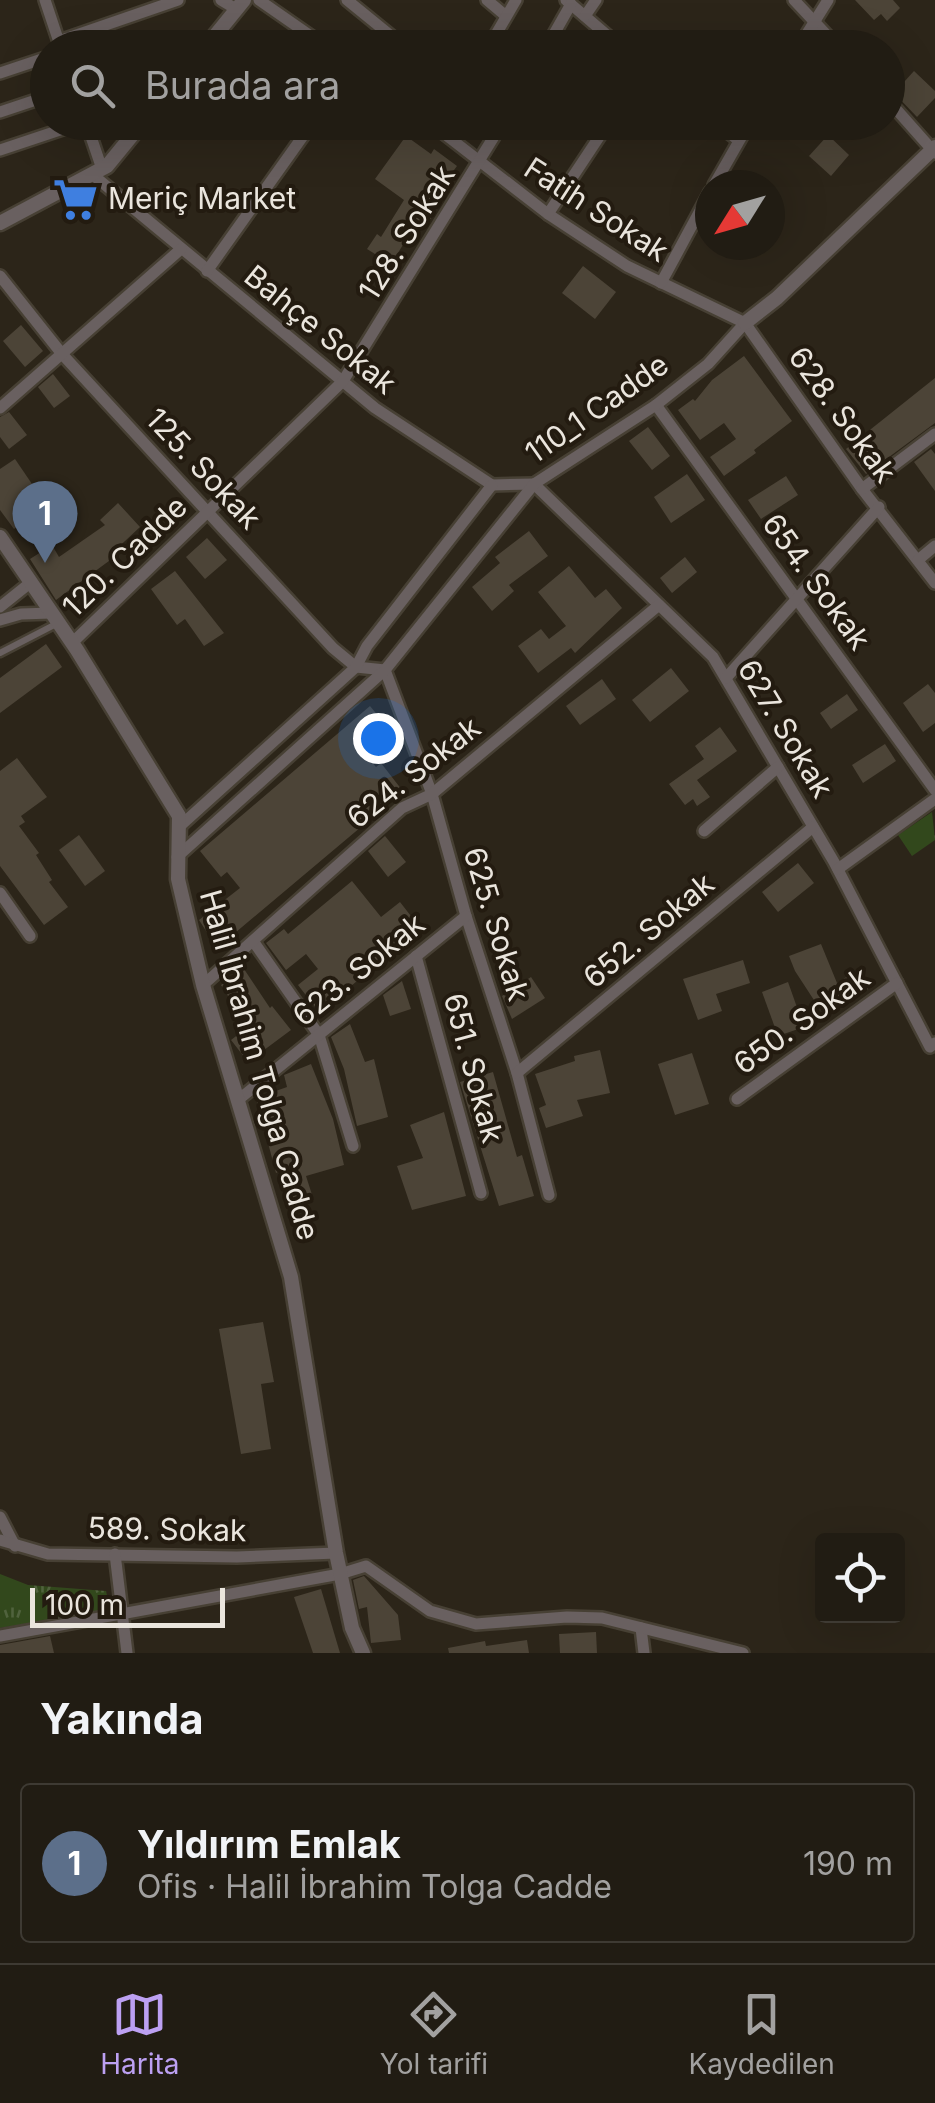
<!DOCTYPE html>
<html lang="tr">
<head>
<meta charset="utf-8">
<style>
  body { margin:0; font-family:Inter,sans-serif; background:#29251c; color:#f1f3f6 }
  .controls { position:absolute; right:30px; bottom:30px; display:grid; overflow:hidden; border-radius:10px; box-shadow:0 10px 40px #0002 }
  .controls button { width:90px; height:90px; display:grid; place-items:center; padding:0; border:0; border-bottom:2px solid #3e3a33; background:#211c13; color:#f1f3f6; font:50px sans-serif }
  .compass { position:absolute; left:695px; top:170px; width:90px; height:90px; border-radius:50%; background:#211c13; box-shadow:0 10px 40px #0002; rotate:233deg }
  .scale { position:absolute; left:30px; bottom:25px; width:195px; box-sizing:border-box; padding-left:10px; border:5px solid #eae5dd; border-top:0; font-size:28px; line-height:35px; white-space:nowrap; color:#eae5dd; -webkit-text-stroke:8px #231b10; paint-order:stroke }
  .you { position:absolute; left:378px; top:738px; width:35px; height:35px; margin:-25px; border:8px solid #fff; border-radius:50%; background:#1a73e8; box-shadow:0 0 0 15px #1a73e833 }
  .badge { display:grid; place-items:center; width:65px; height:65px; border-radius:50%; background:#bca0f2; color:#fff; font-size:32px; font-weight:700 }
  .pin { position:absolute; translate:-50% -82px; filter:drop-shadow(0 2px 5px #0008) }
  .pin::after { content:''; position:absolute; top:52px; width:35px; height:30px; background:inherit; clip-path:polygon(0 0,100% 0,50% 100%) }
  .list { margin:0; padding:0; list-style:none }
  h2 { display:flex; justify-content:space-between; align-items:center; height:130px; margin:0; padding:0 40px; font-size:42px }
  h2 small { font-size:32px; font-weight:400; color:#a2a1a0 }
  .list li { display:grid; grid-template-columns:65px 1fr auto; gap:30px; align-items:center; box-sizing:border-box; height:160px; margin:0 20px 20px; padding:0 20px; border:2px solid #3e3a33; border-radius:10px }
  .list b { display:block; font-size:38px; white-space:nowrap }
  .list p { margin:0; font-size:32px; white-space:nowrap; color:#a2a1a0 }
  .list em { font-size:32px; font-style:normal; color:#a2a1a0 }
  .icon { flex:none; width:55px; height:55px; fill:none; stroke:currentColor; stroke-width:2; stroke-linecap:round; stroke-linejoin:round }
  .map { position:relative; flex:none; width:935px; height:1653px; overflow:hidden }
  .search { position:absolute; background:#211c13; box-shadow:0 10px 40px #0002; left:30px; right:30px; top:30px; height:110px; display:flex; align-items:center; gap:25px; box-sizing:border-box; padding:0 35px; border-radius:55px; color:#a2a1a0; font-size:38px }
  .sheet { height:310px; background:#211c13 }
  nav { display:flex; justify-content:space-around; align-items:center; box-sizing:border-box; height:140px; border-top:2px solid #3e3a33; background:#211c13; font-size:28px; color:#a2a1a0 }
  nav a { display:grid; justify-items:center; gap:5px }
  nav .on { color:#bca0f2 }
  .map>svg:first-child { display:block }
</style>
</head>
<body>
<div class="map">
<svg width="935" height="1653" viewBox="0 0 935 1653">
  <defs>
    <pattern id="park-tufts" width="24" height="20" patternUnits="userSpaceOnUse" patternTransform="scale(2.5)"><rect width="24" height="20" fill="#32481c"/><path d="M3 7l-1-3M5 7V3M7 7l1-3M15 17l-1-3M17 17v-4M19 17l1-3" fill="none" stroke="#50623d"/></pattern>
  </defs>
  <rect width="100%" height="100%" fill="#2c2519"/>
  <g fill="url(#park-tufts)">
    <path d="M932 812 935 840 912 856 898 835Z"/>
    <path d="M0 1574 28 1585 106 1591 110 1610 0 1628Z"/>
  </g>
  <g fill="#4c4437">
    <path d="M855 0H893L900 8 887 21 881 14 874 20Z"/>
    <path d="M914 71 935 91V98L917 117 894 93Z"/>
    <path d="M781 122H812L794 138Z"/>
    <path d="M828 135 849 155 831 176 809 156Z"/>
    <path d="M406 136 431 154 434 149 457 166 428 205 436 211 423 229 416 224 391 264 367 249 377 234 381 237 404 200 375 179Z"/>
    <path d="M583 266 616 292 595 319 562 293Z"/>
    <path d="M21 325 43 351 25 367 3 341Z"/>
    <path d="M744 356 792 421 754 450 756 453 724 476 710 457 736 439 724 423 700 440 678 410 693 399 695 401 712 380Z"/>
    <path d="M53 374 70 396 54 408 38 387Z"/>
    <path d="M935 378V423L866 474 846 449Z"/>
    <path d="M9 412 27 435 9 449 0 437V417Z"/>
    <path d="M648 427 670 456 652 470 629 441Z"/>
    <path d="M931 449 935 454V491L914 462Z"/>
    <path d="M15 459 47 506 14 529 0 510V469Z"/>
    <path d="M687 474 705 500 671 523 654 497Z"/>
    <path d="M786 476 798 495 761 519 748 500Z"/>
    <path d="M118 503 140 527 110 555 113 558 56 600 30 559 52 545 59 557 105 525 100 520Z"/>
    <path d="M529 531 548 556 509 585 514 591 492 611 472 587 500 563 495 557Z"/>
    <path d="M207 538 227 560 205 579 186 557Z"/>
    <path d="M685 557 697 572 672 593 660 578Z"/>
    <path d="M569 566 595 598 606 589 622 608 575 653 571 648 538 673 518 646 541 629 549 639 566 626 538 592Z"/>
    <path d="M175 571 224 633 204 646 185 619 177 625 151 589Z"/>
    <path d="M46 644 62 667 0 713V678Z"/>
    <path d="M671 668 689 691 650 722 632 700Z"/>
    <path d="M602 679 616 699 580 725 566 706Z"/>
    <path d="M928 684 935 693V723L923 732 903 703Z"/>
    <path d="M847 694 858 710 831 729 820 713Z"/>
    <path d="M370 706 390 730 363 752 376 767 381 763 402 790 358 824 361 827 217 948 199 920 240 888 227 872 221 877 200 851Z"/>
    <path d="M720 727 737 751 697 780 710 797 697 806 693 799 685 805 669 784 704 759 695 746Z"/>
    <path d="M885 744 896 761 863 783 852 765Z"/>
    <path d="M17 758 47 797 21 816 25 822 19 826 39 853 36 855 52 880 49 882 68 907 44 925 0 866V771Z"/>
    <path d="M79 835 105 871 85 886 59 850Z"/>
    <path d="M385 836 406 862 388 877 368 851Z"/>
    <path d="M798 863 814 883 778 912 762 892Z"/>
    <path d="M352 881 381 917 400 902 421 929 319 1012 298 985 318 969 306 954 286 970 266 943 284 929 288 934Z"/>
    <path d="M821 944 837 983 856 971 868 989 825 1017 795 971 789 956Z"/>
    <path d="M743 960 750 983 716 994 722 1011 698 1020 683 979Z"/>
    <path d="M244 969 270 1008 272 1006 291 1030 248 1062 231 1040 248 1027 221 985Z"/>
    <path d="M531 977 545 998 512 1019 502 996Z"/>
    <path d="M402 981 411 1009 390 1016 383 995Z"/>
    <path d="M788 982 804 1027 778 1036 762 992Z"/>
    <path d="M350 1024 365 1062 374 1059 388 1117 357 1126 344 1069 331 1037Z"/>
    <path d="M600 1050 610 1093 577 1100 583 1116 546 1128 539 1108 546 1105 535 1074 575 1061 574 1056Z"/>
    <path d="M692 1053 709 1104 675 1115 658 1064Z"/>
    <path d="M311 1064 333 1119 344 1165 306 1176 314 1201 292 1209 280 1171 276 1173 256 1098 287 1087 284 1075Z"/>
    <path d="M493 1072 517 1157 522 1155 534 1196 499 1206 460 1082Z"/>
    <path d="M444 1112 466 1196 412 1210 397 1166 423 1158 410 1125Z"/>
    <path d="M263 1322 274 1382 261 1384 271 1449 241 1454 219 1329Z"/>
    <path d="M364 1576 398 1615 401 1640 371 1643 367 1607 359 1609 353 1580Z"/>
    <path d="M321 1589 340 1653H313L294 1597Z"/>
    <path d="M596 1632 597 1653H560L559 1634Z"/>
    <path d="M50 1636 54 1653H0V1645Z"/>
    <path d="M527 1640 529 1653H449L448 1648 485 1641 486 1646Z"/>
  </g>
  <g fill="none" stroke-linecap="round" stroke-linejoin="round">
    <defs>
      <path id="service" d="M0 653 56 624"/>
      <g id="minor">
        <path d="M45 0 61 48"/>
        <path d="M221 0 236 9"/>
        <path d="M259 0 328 48"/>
        <path d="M347 0 406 48"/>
        <path d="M487 0 506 16"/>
        <path d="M566 0 622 48"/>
        <path d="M794 0 839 48"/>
        <path d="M585 16 596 0"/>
        <path d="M59 41 178 0"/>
        <path d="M488 48 516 0"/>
        <path d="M546 48 571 4"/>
        <path d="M798 48 828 0"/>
        <path d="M0 73 48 57"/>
        <path d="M888 100 935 153"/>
        <path d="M0 112 48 96"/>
        <path d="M86 122 102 169"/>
        <path d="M429 122 548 214 627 266 745 323 862 489 935 583"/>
        <path d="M715 122 738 140"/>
        <path d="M0 150 84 122"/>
        <path d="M93 175 375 408 492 485 534 484"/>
        <path d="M714 185 750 122"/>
        <path d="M548 214 609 122"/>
        <path d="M207 271 313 122"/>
        <path d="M0 276 62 354 333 648 356 667 385 670 432 794 466 916 517 1073 549 1195"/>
        <path d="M661 283 710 192"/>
        <path d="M656 405 935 790"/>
        <path d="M0 408 181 249"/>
        <path d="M534 484 713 657 834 862 930 1047 935 1043"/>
        <path d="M862 489 935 434"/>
        <path d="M918 560 935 546"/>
        <path d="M0 607 30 583"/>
        <path d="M0 620 21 614 51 613"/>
        <path d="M72 643 343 381 503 122"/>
        <path d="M726 678 879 507"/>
        <path d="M179 827 356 667 367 646 492 485"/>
        <path d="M704 831 778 767"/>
        <path d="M177 857 385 670 534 484 656 405 708 364 745 323"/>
        <path d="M838 869 935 799"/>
        <path d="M0 893 30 936"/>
        <path d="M253 941 319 1035 353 1146"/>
        <path d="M416 956 481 1193"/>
        <path d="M203 985 402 808 432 794 659 605"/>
        <path d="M517 1073 813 827"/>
        <path d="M737 1099 897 983"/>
        <path d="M238 1100 466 916"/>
        <path d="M0 1517 15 1546"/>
        <path d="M0 1540 48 1554 237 1557 336 1553"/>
        <path d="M115 1554 127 1653"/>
        <path d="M641 1628 644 1653"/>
        <path d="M0 1636 340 1574 366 1566 430 1611 476 1624 567 1617 602 1618 743 1653"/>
      </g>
      <g id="tertiary">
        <path d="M205 48 244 0"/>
        <path d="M0 223 107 166 143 122"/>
        <path d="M745 323 777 298 935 147"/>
        <path d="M0 537 77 650 179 816 178 879 203 985 291 1277 336 1553 352 1628 363 1653"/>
      </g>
    </defs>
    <use href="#service" stroke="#474034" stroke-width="11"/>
    <use href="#minor" stroke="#474034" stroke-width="16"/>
    <use href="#tertiary" stroke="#474034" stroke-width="19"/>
    <use href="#service" stroke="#696060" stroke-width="6"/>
    <use href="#minor" stroke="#696060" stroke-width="11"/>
    <use href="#tertiary" stroke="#696060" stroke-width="14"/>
  </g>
  <defs>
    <symbol id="supermarket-bare" viewBox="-9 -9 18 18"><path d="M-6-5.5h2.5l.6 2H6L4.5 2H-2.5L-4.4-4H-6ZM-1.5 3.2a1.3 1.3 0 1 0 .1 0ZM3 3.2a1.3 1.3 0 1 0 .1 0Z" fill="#3f7fe0" stroke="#231b10" stroke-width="2.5" paint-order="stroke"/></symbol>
  </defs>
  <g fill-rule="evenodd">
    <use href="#supermarket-bare" x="44" y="168" width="63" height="63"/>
  </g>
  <g text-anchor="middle" stroke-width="8" stroke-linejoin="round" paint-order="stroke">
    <g font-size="30" fill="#eae5dd" stroke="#231b10" text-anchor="start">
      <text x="108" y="209">Meriç Market</text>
    </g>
    <g font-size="30" fill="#eae5dd" stroke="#231b10">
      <text transform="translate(596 210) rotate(33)" y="10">Fatih Sokak</text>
      <text transform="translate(407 233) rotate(-58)" y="10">128. Sokak</text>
      <text transform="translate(320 330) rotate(39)" y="10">Bahçe Sokak</text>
      <text transform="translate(597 409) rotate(-35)" y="10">110_1 Cadde</text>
      <text transform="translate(842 415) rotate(54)" y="10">628. Sokak</text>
      <text transform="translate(203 469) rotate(47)" y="10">125. Sokak</text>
      <text transform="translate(125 557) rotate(-44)" y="10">120. Cadde</text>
      <text transform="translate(816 582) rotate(54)" y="10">654. Sokak</text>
      <text transform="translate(785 729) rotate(59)" y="10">627. Sokak</text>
      <text transform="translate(414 773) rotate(-38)" y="10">624. Sokak</text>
      <text transform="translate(496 924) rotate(73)" y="10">625. Sokak</text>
      <text transform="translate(649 931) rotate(-40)" y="10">652. Sokak</text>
      <text transform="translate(359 970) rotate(-39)" y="10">623. Sokak</text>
      <text transform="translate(802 1021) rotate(-36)" y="10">650. Sokak</text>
      <text transform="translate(259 1065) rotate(74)" y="10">Halil İbrahim Tolga Cadde</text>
      <text transform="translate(473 1068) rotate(75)" y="10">651. Sokak</text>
      <text transform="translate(167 1530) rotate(1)" y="10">589. Sokak</text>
    </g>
  </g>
</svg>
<div class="controls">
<button><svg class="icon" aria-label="locate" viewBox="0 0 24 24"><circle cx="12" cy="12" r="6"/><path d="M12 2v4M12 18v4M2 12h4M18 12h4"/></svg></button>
</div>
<svg class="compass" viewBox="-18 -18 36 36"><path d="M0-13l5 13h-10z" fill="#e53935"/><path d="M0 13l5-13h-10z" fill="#a2a1a0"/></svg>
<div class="scale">100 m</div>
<div class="you"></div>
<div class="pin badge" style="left:45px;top:563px;background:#5c6f8a">1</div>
<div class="search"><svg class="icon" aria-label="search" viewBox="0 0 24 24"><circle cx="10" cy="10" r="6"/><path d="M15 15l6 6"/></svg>Burada ara</div>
</div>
<section class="sheet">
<h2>Yakında<small></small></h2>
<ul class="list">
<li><span class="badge" style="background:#5c6f8a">1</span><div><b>Yıldırım Emlak</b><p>Ofis · Halil İbrahim Tolga Cadde</p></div><em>190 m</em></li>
</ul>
</section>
<nav>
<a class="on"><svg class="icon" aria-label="map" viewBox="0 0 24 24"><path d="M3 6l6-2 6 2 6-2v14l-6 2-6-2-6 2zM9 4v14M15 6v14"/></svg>Harita</a>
<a><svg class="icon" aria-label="directions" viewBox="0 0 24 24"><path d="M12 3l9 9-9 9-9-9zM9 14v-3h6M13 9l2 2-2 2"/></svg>Yol tarifi</a>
<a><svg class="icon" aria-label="saved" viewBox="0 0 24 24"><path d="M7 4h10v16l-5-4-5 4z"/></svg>Kaydedilen</a>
</nav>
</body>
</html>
